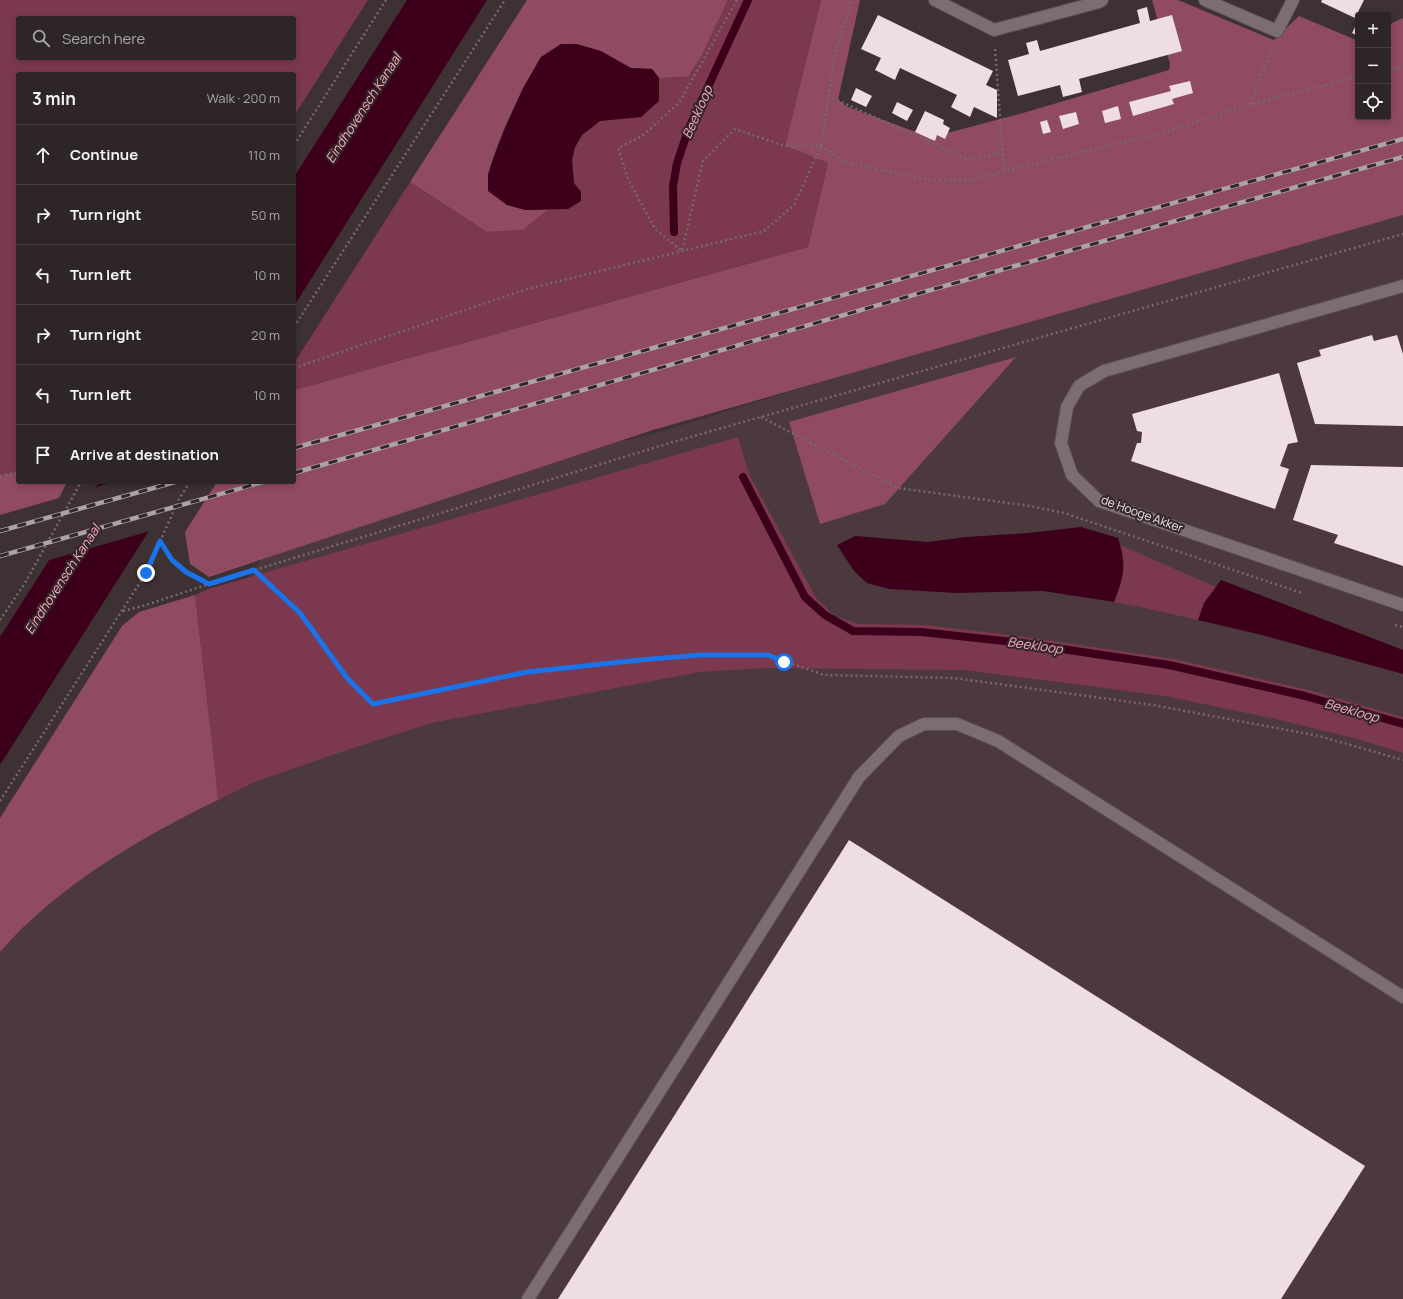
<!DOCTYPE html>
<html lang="en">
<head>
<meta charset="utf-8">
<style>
  body { margin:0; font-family:Manrope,sans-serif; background:#3a3133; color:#f1f3f6 }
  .controls { position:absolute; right:12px; top:12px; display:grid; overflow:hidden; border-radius:4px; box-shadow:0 2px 6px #0003 }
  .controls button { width:36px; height:36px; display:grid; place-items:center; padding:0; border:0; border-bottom:1px solid #494244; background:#2e2527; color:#f1f3f6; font:20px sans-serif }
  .stop { position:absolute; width:12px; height:12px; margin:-9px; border:3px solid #1a73e8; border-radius:50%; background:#fff }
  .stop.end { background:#1a73e8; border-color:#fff; box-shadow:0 1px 4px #0008 }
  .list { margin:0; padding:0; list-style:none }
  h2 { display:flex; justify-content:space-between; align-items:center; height:52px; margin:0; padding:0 16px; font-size:17px }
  h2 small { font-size:13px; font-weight:400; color:#a7a5a7 }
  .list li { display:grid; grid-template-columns:26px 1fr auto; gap:12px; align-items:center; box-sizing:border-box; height:60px; padding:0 16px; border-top:1px solid #494244 }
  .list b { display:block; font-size:15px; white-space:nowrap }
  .list em { font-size:13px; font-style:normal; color:#a7a5a7 }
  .icon { flex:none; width:22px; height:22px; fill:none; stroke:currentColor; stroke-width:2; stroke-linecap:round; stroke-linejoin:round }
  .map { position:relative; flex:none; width:1403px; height:1299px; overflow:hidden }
  .search { position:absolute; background:#2e2527; box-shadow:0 2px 6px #0003; left:16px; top:16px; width:280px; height:44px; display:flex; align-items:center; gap:10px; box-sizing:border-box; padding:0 14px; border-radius:4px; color:#a7a5a7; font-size:15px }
  .panel { position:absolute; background:#2e2527; box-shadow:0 2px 6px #0003; left:16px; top:72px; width:280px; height:412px; border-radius:4px }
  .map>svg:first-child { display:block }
</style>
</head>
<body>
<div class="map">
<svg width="1403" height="1299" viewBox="0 0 1403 1299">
  <rect width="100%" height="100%" fill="#3e3134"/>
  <path fill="#4c393e" d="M1403 207V1299H0V923L262 559 335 502 650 435 1201 264Z"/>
  <g fill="#7b384f" fill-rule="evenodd">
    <path d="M0 0H368L294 116V74H18V471L0 476ZM18 18H294V58H18Z"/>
    <path d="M728 0H821L785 146 828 163 808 247 294 390V363L410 182 487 232 523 230 549 209 568 208 581 192 574 184 572 160 575 147 582 135 600 121 616 119 659 101V78L688 77 701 57Z"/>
    <path d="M738 437 749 474 816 598 835 616 858 624 926 625 1026 637 1174 659 1309 690 1403 717V753L1357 739 1276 719 1170 697 1097 687 964 670 764 668 700 672 431 723 347 750 257 781 218 800 215 770 195 595 208 589Z"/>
    <path d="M1120 545 1216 587 1204 603 1198 620 1140 607 1114 602C1122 581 1127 569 1120 545Z"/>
  </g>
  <g fill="#904a62">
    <path d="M527 0H728L701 57 688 77 659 78 652 69 631 68 622 64 541 57C520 94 499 134 488 175L525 210 549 209 523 230 487 232 410 182Z"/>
    <path d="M821 0H860L838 100 848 107 924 135 951 132 1023 113 1169 70 1170 64 1152 0H1178L1274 40 1299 16 1356 40H1358V117H1388V25L1403 18V215L653 430 209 577 190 564 185 532 217 482H294V390L808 247 828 163 785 146Z"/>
    <path d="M1016 357 885 504 820 524 789 422Z"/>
    <path d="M18 471V482H67L59 498 0 515V476Z"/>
    <path d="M195 595 215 770 218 800C141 837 56 887 0 952V818L122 626 139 612Z"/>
  </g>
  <g fill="#3c001b">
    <path d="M407 0H487L294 306V177Z"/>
    <path d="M561 44H577L601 51 631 68 652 69 659 78V101L641 117 600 121 582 135 575 147 572 160 574 183 581 192V201L568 209 525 210 507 205 488 191V175L491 165 505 128 523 88 541 57Z"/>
    <path d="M99 482H180L0 765V637Z"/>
    <path d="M1081 527 1118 538C1127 566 1124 575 1114 602L1043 591 956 593 889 589 867 583 854 571 837 545 855 536 928 542 966 537 1028 533Z"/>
    <path d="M1221 580 1403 650V674L1262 635 1198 620 1204 603Z"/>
  </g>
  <path fill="#3e3134" d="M114 482H182L150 531 46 561 93 488Z"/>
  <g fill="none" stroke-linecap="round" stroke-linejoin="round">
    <g stroke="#3c001b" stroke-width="8">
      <path d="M674 232 673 186 677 163 689 128 748 0"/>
      <path d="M743 477 805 597 825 615 853 631 921 632 1022 643 1169 665 1305 696 1403 724"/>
    </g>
  </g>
  <g fill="#eedde2">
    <path d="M1322 0H1364L1355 18 1321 2Z"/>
    <path d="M1147 7 1150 21 1172 15 1182 51 1079 79 1082 92 1063 97 1060 85 1018 96 1008 60 1029 54 1026 43 1037 40 1040 51 1140 23 1137 10Z"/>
    <path d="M878 15 993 71 986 85 997 90V118L974 107 970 117 951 107 957 95 900 68 895 80 875 70 881 58 861 49Z"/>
    <path d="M1357 23 1358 24V36L1352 33Z"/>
    <path d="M1190 81 1193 93 1172 99 1174 104 1133 116 1129 102 1171 91 1169 86Z"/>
    <path d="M856 88 872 96 866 107 851 100Z"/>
    <path d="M897 102 913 110 907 121 892 113Z"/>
    <path d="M1118 106 1121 119 1105 123 1102 111Z"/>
    <path d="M925 111 944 120 943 124 950 128 945 139 937 135 935 141 915 132Z"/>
    <path d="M1076 112 1079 124 1063 129 1059 116Z"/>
    <path d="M1047 120 1051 132 1043 134 1040 122Z"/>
    <path d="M1372 335 1374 341 1397 335 1403 354V426L1315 424 1297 363 1321 356 1319 350Z"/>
    <path d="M1279 373 1298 442 1288 444 1280 466 1289 469 1275 509 1131 461 1137 443H1141L1142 432 1137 431 1132 414Z"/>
    <path d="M1311 465 1403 467V566L1334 543 1338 535 1293 520Z"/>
    <path d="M849 840 1365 1166 1281 1299H558Z"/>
  </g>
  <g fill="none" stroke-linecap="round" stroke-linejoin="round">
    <defs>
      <path id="lane" d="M528 1299 859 777 899 736 924 724H957L998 741 1403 997"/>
      <g id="street">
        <path d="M935 0 994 30 1099 2 1102 0"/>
        <path d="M1205 0 1277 31 1293 0"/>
        <path d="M1403 286 1104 371 1079 386 1067 407 1061 443 1072 475 1099 501 1403 605"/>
      </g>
    </defs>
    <use href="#lane" stroke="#594e51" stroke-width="14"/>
    <use href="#street" stroke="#594e51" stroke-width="14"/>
    <g stroke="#75696c" stroke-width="2.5" stroke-dasharray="2 3" stroke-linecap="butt">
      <path d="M737 0 679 103 642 136 618 148 628 179 655 229 682 251 703 161 735 129 785 146H821L845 162 922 179 969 181 1004 171 1169 131 1251 104 1358 77"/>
      <path d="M995 49 1004 171"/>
      <path d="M1388 70 1403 66"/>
      <path d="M828 96 969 160 1003 151"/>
      <path d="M1251 104 1271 49"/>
      <path d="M294 145 386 0"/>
      <path d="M294 327 505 0"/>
      <path d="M294 368 527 289 764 231 794 205 821 146 836 49 852 0"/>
      <path d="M761 417 898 488 1030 506 1064 513 1302 593"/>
      <path d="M0 476 18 472"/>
      <path d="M160 541 172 560 186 572 209 584 673 442 1403 234"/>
      <path d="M254 570 300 613 347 678 373 704 527 672 700 655H768L824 675 954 678 1153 705 1319 736 1403 760"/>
      <path d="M123 611 146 605 209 584"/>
      <path d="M0 620 25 583 81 482"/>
      <path d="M1395 625 1403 627"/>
      <path d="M0 801 146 573 179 499 190 482"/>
    </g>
    <use href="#lane" stroke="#7c6d71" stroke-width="12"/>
    <use href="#street" stroke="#7c6d71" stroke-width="12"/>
    <defs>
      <g id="rail">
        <path d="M294 448 1403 139"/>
        <path d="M294 473 983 275 1403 157"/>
        <path d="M0 531 175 482"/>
        <path d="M0 556 263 482"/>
      </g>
    </defs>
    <use href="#rail" stroke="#ada3a6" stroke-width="4.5"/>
    <use href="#rail" stroke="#33272a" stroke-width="3" stroke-dasharray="9" stroke-linecap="butt"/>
  </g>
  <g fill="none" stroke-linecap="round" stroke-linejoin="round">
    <path stroke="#1a73e8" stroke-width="5" d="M146 573 160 541 172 560 186 572 209 584 254 570 300 613 347 678 373 704 527 672 640 660 700 655H768L784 662"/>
  </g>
  <g text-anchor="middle" stroke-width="4" stroke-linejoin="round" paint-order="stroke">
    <g font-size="12" fill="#eee6e8" stroke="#33272a">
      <text transform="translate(1142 514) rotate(20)" y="4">de Hooge Akker</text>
    </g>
    <g font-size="13" font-style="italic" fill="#ffabc5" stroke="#33272a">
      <text transform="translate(363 108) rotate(-57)" y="5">Eindhovensch Kanaal</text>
      <text transform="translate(697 112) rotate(-66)" y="5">Beekloop</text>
      <text transform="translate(62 579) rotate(-57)" y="5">Eindhovensch Kanaal</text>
      <text transform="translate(1035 645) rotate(8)" y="5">Beekloop</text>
      <text transform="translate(1352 710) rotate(16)" y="5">Beekloop</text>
    </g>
  </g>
</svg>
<div class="controls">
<button>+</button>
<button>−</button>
<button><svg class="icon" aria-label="locate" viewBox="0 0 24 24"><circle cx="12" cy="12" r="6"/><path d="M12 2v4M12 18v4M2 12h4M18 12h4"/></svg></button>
</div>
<div class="stop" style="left:784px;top:662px"></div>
<div class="stop end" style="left:146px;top:573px"></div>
<div class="search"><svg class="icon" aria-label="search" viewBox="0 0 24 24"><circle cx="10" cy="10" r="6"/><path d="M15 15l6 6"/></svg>Search here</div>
<section class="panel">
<h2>3 min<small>Walk · 200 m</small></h2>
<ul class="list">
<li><svg class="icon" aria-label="ahead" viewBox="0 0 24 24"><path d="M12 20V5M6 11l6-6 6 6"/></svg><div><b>Continue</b></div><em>110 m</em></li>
<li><svg class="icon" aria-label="right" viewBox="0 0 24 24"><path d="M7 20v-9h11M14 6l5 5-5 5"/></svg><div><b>Turn right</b></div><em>50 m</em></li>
<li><svg class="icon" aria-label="left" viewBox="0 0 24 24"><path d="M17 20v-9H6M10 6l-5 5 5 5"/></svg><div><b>Turn left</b></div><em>10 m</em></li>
<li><svg class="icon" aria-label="right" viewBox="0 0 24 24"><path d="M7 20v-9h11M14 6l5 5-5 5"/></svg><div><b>Turn right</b></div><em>20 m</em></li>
<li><svg class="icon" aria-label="left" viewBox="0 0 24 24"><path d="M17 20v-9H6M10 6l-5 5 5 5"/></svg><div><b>Turn left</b></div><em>10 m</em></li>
<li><svg class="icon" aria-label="arrive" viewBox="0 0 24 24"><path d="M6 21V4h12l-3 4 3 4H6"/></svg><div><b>Arrive at destination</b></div></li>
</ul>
</section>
</div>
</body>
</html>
